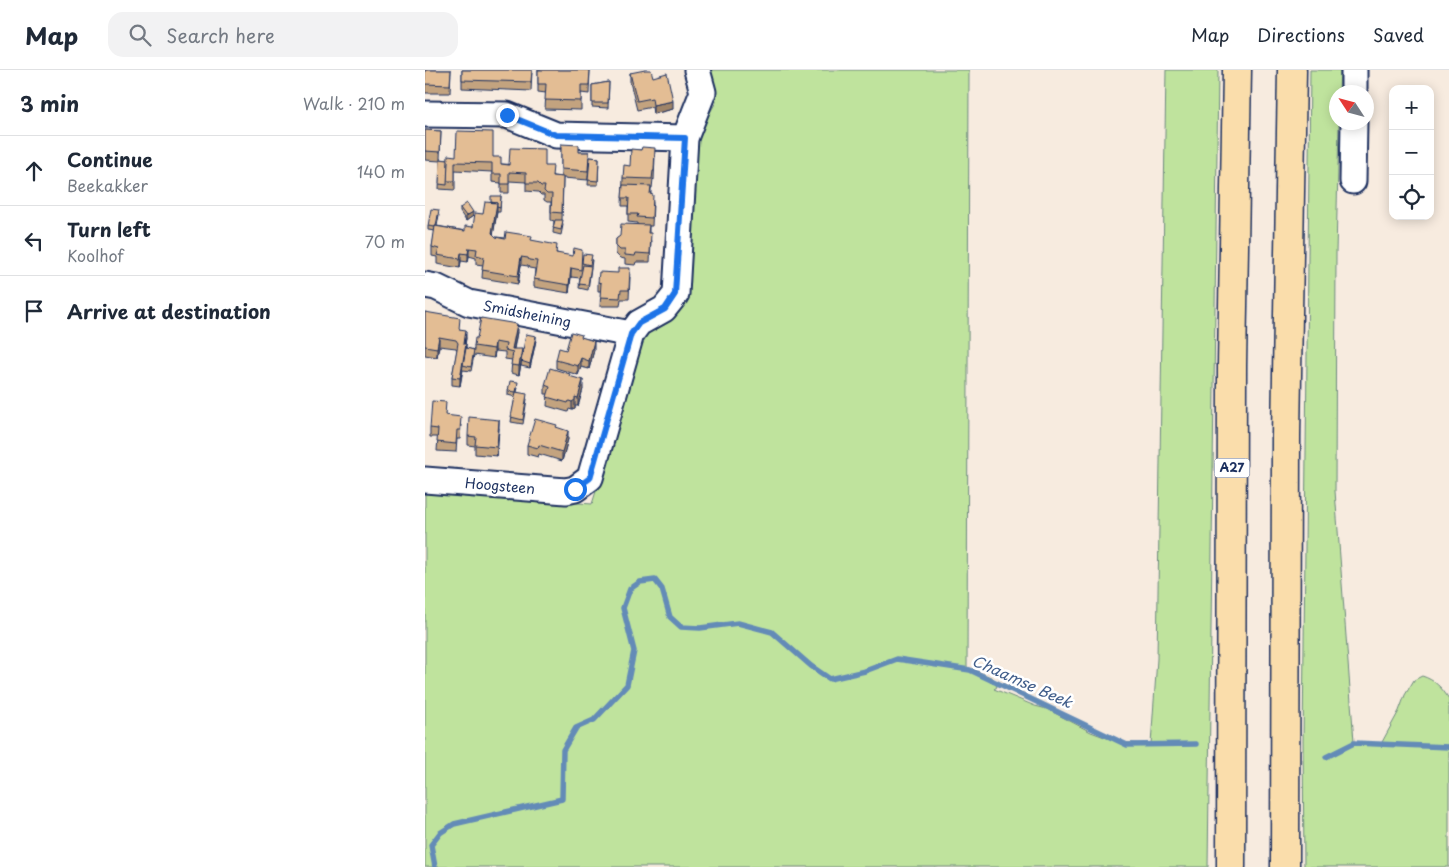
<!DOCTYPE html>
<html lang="en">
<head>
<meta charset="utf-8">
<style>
  body { margin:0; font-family:"Playpen Sans",sans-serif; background:#f2f2f3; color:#1f2937 }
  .controls { position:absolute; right:15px; top:15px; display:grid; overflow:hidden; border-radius:10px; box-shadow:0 2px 12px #0003 }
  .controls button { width:45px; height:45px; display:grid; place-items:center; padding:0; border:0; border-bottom:1px solid #e0e1e3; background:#fff; color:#1f2937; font:25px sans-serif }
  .compass { position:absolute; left:904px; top:15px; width:45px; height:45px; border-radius:50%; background:#fff; box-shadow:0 2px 12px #0003; rotate:306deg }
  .stop { position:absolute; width:15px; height:15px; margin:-11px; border:4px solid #1a73e8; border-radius:50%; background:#fff }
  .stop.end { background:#1a73e8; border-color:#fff; box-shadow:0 1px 5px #0008 }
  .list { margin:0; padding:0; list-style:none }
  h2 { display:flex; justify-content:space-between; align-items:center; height:65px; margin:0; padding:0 20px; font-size:21px }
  h2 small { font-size:16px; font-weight:400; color:#747a83 }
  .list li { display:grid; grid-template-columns:32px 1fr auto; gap:15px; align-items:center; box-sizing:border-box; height:70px; padding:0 20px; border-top:1px solid #e0e1e3 }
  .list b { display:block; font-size:19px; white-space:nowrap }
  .list p { margin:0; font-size:16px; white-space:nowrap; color:#747a83 }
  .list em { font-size:16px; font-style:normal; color:#747a83 }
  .icon { flex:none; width:28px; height:28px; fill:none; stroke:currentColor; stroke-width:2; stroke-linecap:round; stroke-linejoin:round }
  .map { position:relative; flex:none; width:1024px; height:797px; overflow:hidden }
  header { display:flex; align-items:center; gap:30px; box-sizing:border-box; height:70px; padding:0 25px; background:#fff; border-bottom:1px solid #e0e1e3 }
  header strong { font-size:24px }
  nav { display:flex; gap:28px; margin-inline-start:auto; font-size:18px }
  .search { width:350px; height:45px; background:#f2f2f3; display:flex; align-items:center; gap:12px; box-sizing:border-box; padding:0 18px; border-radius:15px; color:#747a83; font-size:19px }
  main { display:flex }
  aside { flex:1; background:#fff }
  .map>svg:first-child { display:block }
</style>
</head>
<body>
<header>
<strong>Map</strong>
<div class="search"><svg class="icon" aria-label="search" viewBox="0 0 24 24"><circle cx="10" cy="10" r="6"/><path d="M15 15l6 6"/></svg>Search here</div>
<nav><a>Map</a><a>Directions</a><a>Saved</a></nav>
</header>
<main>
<aside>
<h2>3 min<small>Walk · 210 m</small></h2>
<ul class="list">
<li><svg class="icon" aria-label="ahead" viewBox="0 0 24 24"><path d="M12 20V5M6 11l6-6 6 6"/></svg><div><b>Continue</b><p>Beekakker</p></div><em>140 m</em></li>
<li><svg class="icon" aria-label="left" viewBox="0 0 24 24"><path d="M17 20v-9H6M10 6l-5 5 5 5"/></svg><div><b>Turn left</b><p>Koolhof</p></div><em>70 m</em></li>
<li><svg class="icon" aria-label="arrive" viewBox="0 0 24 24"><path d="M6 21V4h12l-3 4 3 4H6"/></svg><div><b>Arrive at destination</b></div></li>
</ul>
</aside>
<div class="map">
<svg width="1024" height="797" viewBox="0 0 1024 797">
  <rect width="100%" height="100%" fill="#f7ebdf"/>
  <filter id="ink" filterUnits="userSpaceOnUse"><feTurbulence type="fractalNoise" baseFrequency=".02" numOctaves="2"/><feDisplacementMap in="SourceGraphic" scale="10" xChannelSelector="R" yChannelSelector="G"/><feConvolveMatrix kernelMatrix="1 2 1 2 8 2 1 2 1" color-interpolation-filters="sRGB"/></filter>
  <g filter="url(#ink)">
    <g fill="#bfe39d" stroke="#6d897e">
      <path d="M283 0H544L542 597 568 608 572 617 569 619 610 636 622 639 666 662 693 672 726 674 732 589 741 0H793L783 797H0V422L167 434 205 314V283L220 262 246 247 267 74 291 32Z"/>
      <path d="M885 0H915L914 22H912V52L914 53 911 183 910 421 929 672 956 674 974 641 980 625 989 610 997 606C1010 610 1017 618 1024 629V797H879L878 671Z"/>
    </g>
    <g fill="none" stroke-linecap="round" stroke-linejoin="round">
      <g stroke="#648bb7" stroke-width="5.5">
        <path d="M901 687 929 673 1024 677"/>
        <path d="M10 797 6 775 15 763 29 754 137 729 138 680 151 658 169 650 202 615 209 581 198 538 205 519 215 512 230 510 237 519 245 547 256 557 275 558 313 553 347 562 386 596 405 609 440 601 472 589 545 600 702 675 771 674"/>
      </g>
      <defs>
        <g id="minor">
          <path d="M929 22V0"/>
          <path d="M0 44 82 45 131 65 260 68"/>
          <path d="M928 111 929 52"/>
          <path d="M0 215 11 217 44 233 206 264"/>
          <path d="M0 410 141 421 150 419 165 408 206 264 214 253 239 239 251 224 260 68 278 22 272 0"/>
        </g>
        <g id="highway">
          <path d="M806 797 807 296 812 0"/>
          <path d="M860 797 861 366 867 0"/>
        </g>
      </defs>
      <use href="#minor" stroke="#1b2f5e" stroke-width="29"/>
      <use href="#highway" stroke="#1b2f5e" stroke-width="31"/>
      <use href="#minor" stroke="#fff" stroke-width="25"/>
      <use href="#highway" stroke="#faddab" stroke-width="28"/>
    </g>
    <g fill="#c3a37f" stroke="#1b2f5e">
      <path d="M0 0H26L25 23H0Z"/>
      <path d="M37 0H107L106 21 37 18Z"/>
      <path d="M113 0H165L164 24 156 23V40L120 39 121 23 113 22Z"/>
      <path d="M205 3 228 7 248 39 228 44 227 37 212 40 205 12Z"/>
      <path d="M184 12 183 38 167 37V15Z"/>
      <path d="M0 60 16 61 15 89 23 90 68 87 76 94 120 96 128 106 136 107V74L154 82H164L163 110 138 108 137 150 138 155 136 165 128 163 129 151 126 150V132H122L119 130V125H116L113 122 101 121V112L84 111V123H76V113L67 112V102L30 100V120L14 119 15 91 0 90Z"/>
      <path d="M230 86 229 110 228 109 227 118H226V124L228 133 227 156H224V163L226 172 225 192H211L210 195 200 194V189L195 188 191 184V169L212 155V153L203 152V136H197L198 108 205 96Z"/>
      <path d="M165 87 174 88 173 115H163Z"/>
      <path d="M76 126 75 142H72L68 165 71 167 107 171 132 183 157 192 167 190 163 220 154 218 155 208 146 207 144 223 109 217V209L110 199 104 198 103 196 96 195 93 214 57 208 58 195 51 194V188L44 186 43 192 36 191 35 198 12 194V187L7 186V177L10 161 3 160V156L14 145 12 156 40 161 48 157 58 144 66 132Z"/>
      <path d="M35 138 48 146 41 151 35 142Z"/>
      <path d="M205 207 204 229H196L195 236H175L176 221H173V212Z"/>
      <path d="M0 242 35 259 41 268 40 274 41 278 49 280V276L52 268 92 262 89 279 97 288 94 305 86 303 87 290 80 289V282L70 281 69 288 49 285 46 301 38 300 35 316 27 315V307L32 280 31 278 14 276 12 287 0 285Z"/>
      <path d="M157 267 169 280 164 299 156 297 153 305 131 298V290L141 280Z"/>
      <path d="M111 270 105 298 96 296V291Z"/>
      <path d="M145 306 158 319 153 336H150V339L147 340 144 339 143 342 122 336 123 324H120V315Z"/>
      <path d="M93 317 92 322 102 329 98 354 86 352 90 327 83 325V321Z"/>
      <path d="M21 345 36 355 35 369H32L31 382 12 381 13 367H5V358Z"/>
      <path d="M132 357 143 369 137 391 114 384 113 387 102 384V375Z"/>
      <path d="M74 358 72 386 50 384V376L43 375V366Z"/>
    </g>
    <g fill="#9f8468" stroke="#1b2f5e">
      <path d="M248 31V39L228 44V35Z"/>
      <path d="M72 133V142L67 172V163Z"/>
      <path d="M48 142V146L41 151V146Z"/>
      <path d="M44 178V186L43 192V184Z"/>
      <path d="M36 183V191L35 198V189Z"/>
      <path d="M96 187V195L93 214V206Z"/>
      <path d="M146 198V207L144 223V215Z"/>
      <path d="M92 254V262L88 282 87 279Z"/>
      <path d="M41 260V268L39 283V274Z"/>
      <path d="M111 266V270L105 298V294Z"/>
      <path d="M14 267V276L12 287V278Z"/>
      <path d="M169 271V280L164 299V291Z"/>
      <path d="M70 272V281L69 288V279Z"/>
      <path d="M41 274V283L38 295 35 316V308Z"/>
      <path d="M97 279V288L94 305V296Z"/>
      <path d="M156 288V297L153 305V296Z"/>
      <path d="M158 310V319L153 336V328Z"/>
      <path d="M150 327V339L147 340V332Z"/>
      <path d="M74 350V358L72 386V377Z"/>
      <path d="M143 361V369L137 391V382Z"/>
    </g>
    <g fill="#e3bd94" stroke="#1b2f5e">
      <path d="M0 0H26L25 15 0 14Z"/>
      <path d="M37 0H107L106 12 37 10Z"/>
      <path d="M113 0H165L164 15H156V31L120 30 121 14H113Z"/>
      <path d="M220 0H226L228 7 242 3 248 31 228 35 227 28 212 31 205 3Z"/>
      <path d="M184 12 183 33H167V15Z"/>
      <path d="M0 60 16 61 15 82 0 81Z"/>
      <path d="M32 61 68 62V87H76V94L84 95 85 78 120 79V96H128L127 106 138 107 137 143 126 142 127 124H122L119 121 120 116H116L113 113H101V103L84 102V114H76V104H67V93L30 92V111H22L23 85 31 86Z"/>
      <path d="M136 74 154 75V82H164L163 101 136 99Z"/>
      <path d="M217 77 230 78 229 101H228L227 109 198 108 199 95 205 96 206 79 216 80Z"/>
      <path d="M165 87 174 88 173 111 163 110Z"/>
      <path d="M15 89 23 90 22 115 14 114Z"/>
      <path d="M198 115 226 116 225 124 228 125 227 148 212 147 213 144H203L204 128H197Z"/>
      <path d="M66 126H76L75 138 72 137V133L66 132Z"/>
      <path d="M60 132 72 133 67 163 71 167 80 169 81 162 107 166 106 170 132 175 131 183 148 186 149 178 157 180 156 200 146 198 144 215 109 209 112 191 104 190 103 188 96 187 93 206 57 200 59 187 51 185 52 179 44 178 43 184 36 183 35 189 12 185 14 179 7 177 10 156 40 161V156L48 157 50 143 58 144Z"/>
      <path d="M42 133 48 142 41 146 35 138Z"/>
      <path d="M6 139 14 140 11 156H10V157L3 156Z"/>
      <path d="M130 150H138L136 160 128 158Z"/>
      <path d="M196 154 224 155 223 163H226L225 184 211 183 210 186 200 185V180H195L191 176V169L195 166Z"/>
      <path d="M158 184 167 185 165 195 157 193Z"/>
      <path d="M158 195 166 196 163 215 154 214Z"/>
      <path d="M193 198H205L204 220H196L195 228 175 227 176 213 173 212 174 202 193 203Z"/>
      <path d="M0 242 35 248 34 259 41 260 39 274H41L35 308 27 307 33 273 31 270 14 267 12 278 0 276Z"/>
      <path d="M56 248 92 254 87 279H97L94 296 86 295 88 282 80 280 81 274 70 272 69 279 49 276 50 268H52Z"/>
      <path d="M146 262 157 265 156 267 169 271 164 291 156 288 153 296 131 290 134 278 141 280Z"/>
      <path d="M101 264 111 266 105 294 96 291Z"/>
      <path d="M41 278 49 280 46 297 38 295Z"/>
      <path d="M125 298 145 304 144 306 158 310 153 328 150 327V330L147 332 144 331 143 333 122 327 125 317 120 315Z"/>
      <path d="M85 311 93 312 91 322 102 324 98 350 86 347 91 322 83 321Z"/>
      <path d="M7 331 21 332 20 345 36 347 35 360H32L31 374 12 372 13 359 5 358Z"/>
      <path d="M44 347 74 350 72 377 50 375 51 367 43 366Z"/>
      <path d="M110 349 132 355 131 357 143 361 137 382 114 375 113 378 102 375Z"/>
    </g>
  </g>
  <g fill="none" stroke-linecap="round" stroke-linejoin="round" filter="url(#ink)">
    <path stroke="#1a73e8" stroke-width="6" d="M82 45 131 65 260 68 250 224 240 239 214 253 206 264 165 408 150 419"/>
  </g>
  <g text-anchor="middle" stroke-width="5" stroke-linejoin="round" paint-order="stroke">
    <rect fill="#fff" stroke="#5f6d8e" stroke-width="1" x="789.5" y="388.5" width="35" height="19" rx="4"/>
    <g font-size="12" font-weight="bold" fill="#1b2f5e">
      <text x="807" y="402">A27</text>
    </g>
    <g font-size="14" fill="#1b2f5e" stroke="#fff">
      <text transform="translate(102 244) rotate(11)" y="5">Smidsheining</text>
      <text transform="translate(75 416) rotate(5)" y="5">Hoogsteen</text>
    </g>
    <g font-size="15" font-style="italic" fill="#405d8a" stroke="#fff">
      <text transform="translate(597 612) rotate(24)" y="5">Chaamse Beek</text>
    </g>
  </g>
</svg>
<div class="controls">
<button>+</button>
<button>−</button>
<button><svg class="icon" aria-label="locate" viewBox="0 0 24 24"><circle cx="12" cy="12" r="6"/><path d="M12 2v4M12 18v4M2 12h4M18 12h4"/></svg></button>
</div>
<svg class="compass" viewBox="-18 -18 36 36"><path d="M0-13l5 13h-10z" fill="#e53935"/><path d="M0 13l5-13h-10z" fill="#747a83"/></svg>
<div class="stop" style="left:150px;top:419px"></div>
<div class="stop end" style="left:82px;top:45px"></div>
</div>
</main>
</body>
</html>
